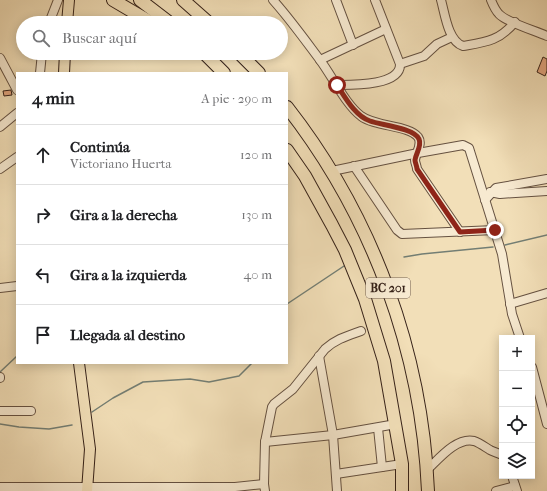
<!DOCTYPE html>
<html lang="es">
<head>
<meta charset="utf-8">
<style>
  body { margin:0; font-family:"IM FELL French Canon",serif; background:#f6f6f6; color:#202124 }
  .controls { position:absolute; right:12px; bottom:12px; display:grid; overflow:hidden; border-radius:0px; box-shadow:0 2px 10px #0003 }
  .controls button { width:36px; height:36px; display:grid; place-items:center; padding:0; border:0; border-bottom:1px solid #e0e0e0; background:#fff; color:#202124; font:20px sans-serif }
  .stop { position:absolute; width:12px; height:12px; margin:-9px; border:3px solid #8f2418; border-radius:50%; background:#fff }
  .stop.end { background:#8f2418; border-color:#fff; box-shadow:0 1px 4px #0008 }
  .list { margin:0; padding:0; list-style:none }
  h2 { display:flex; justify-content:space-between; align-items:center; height:52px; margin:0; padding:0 16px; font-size:17px }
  h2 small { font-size:13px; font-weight:400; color:#757577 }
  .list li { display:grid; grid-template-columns:26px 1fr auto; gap:12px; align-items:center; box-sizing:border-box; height:60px; padding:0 16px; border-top:1px solid #e0e0e0 }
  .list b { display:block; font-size:15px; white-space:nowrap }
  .list p { margin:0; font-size:13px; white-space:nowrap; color:#757577 }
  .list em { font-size:13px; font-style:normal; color:#757577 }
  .icon { flex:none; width:22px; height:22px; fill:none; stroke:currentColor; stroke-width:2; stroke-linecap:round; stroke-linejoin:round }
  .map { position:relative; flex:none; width:547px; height:491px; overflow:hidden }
  .search { position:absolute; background:#fff; box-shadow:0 2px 10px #0003; left:16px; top:16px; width:272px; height:44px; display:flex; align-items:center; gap:10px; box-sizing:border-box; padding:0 14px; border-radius:22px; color:#757577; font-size:15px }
  .panel { position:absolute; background:#fff; box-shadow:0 2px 10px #0003; left:16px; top:72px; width:272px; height:292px; border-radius:0px }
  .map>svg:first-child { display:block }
</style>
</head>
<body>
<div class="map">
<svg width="547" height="491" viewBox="0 0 547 491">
  <rect width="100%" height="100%" fill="#f2dfb8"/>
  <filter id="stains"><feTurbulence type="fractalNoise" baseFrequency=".005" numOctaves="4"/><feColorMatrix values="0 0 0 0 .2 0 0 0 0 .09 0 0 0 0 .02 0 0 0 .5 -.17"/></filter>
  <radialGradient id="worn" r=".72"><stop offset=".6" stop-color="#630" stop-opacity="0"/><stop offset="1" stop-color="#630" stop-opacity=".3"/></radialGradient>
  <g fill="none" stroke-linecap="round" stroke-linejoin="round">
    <g stroke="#737e74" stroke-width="1.5">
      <path d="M505 245 547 235"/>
      <path d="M404 257 422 254 493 247"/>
      <path d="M287 304 344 266"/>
      <path d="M0 372 17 356"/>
      <path d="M92 412 113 398 143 382 190 379 209 382 239 376 252 363"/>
      <path d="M0 424 19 427 49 429 72 425"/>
    </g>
  </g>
  <g fill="#e3a780" stroke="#362219">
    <path d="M543 57 547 59V71L545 76 537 72Z"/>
    <path d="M11 90 12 95 4 96 3 91Z"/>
  </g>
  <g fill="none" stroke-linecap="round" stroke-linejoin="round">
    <defs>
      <g id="minor">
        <path d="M273 0C290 19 305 40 320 60 332 76 346 105 361 116 375 127 409 125 418 137 423 144 416 152 415 160 415 163 417 166 417 169L460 232"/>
        <path d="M336 0 353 45"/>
        <path d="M441 0C445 14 448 41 463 46 486 42 499 41 515 22"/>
        <path d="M491 0C493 5 495 10 499 14 506 22 536 31 547 36"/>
        <path d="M49 23 58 0"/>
        <path d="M0 58 17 90"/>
        <path d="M320 60 386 29"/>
        <path d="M400 64 424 56 437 44 452 37"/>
        <path d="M40 73 42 53"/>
        <path d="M337 85C352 85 401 86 400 64L375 0"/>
        <path d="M0 127 17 113"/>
        <path d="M354 166 397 230 402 234 495 230"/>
        <path d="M0 169 17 157"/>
        <path d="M332 171 418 153 463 145 469 148 502 254 512 314 520 338"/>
        <path d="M490 192 500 194 547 191"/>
        <path d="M485 200 496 188 547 179"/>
        <path d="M0 288 17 286"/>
        <path d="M510 304 547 293"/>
        <path d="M319 356 333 435 337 491"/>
        <path d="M532 367 547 424"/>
        <path d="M0 377V378"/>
        <path d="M0 411H31"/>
        <path d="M378 428 382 467"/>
        <path d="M265 442 333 435 396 424"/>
        <path d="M427 470C438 460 456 437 474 441 480 443 485 447 490 450 494 452 498 453 502 455"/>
        <path d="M336 474 402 464"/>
        <path d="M512 476 517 491"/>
        <path d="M264 484 265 442 272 407 274 404 293 389 325 349C336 339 347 336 361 331"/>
        <path d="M0 487H235L264 484 265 491"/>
        <path d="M496 491 515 486"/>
      </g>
      <g id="major">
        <path d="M67 23 69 0"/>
        <path d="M64 73 65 53"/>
        <path d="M79 363 90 449 87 491"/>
      </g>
      <g id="highway">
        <path d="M113 0 152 23"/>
        <path d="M140 0 170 23"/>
        <path d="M183 0 209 23"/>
        <path d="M204 53 224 73"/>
        <path d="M239 53 259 73"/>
        <path d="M287 107C373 217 422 352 428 491"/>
        <path d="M287 150 305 176 332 225 345 250 365 299 384 361 402 464V491"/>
      </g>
    </defs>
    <use href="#minor" stroke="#655141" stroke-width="10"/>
    <use href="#major" stroke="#362219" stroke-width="12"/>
    <use href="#highway" stroke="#362219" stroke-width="14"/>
    <use href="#minor" stroke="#f7ead1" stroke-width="8"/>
    <use href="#major" stroke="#f2dfb8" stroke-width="10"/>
    <use href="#highway" stroke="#f2dfb8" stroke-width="12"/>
  </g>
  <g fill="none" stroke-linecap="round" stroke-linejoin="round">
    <path stroke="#8f2418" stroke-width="5" d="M337 85C345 97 355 116 370 121 381 125 414 128 419 139 422 146 416 153 415 160 415 163 417 166 417 169L460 232 495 230"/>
  </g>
  <g text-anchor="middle" stroke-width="3" stroke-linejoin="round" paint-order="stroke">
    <rect fill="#f7ead1" stroke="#705e50" stroke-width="1" x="366" y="278" width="44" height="20" rx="3"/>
    <g font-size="12" font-weight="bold" fill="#362219">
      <text x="388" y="292">BC 201</text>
    </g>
  </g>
  <rect width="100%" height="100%" filter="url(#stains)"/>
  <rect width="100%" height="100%" fill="url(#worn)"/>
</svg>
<div class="controls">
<button>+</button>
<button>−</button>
<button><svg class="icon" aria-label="locate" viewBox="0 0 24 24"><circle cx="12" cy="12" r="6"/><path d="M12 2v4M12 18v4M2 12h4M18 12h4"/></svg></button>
<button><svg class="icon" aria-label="layers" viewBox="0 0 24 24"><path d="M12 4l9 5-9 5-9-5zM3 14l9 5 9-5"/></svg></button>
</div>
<div class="stop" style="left:337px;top:85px"></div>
<div class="stop end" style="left:495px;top:230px"></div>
<div class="search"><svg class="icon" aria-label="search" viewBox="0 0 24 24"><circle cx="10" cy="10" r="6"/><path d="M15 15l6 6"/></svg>Buscar aquí</div>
<section class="panel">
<h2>4 min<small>A pie · 290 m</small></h2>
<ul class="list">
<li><svg class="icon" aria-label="ahead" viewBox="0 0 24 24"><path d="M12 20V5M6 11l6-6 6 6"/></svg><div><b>Continúa</b><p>Victoriano Huerta</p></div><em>120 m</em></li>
<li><svg class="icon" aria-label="right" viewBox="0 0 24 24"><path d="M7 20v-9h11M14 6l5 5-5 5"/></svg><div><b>Gira a la derecha</b></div><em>130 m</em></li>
<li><svg class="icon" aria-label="left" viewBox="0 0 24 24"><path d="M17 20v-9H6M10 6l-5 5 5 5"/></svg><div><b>Gira a la izquierda</b></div><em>40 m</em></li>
<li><svg class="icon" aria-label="arrive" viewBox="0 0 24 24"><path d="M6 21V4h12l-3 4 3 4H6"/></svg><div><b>Llegada al destino</b></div></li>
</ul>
</section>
</div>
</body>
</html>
